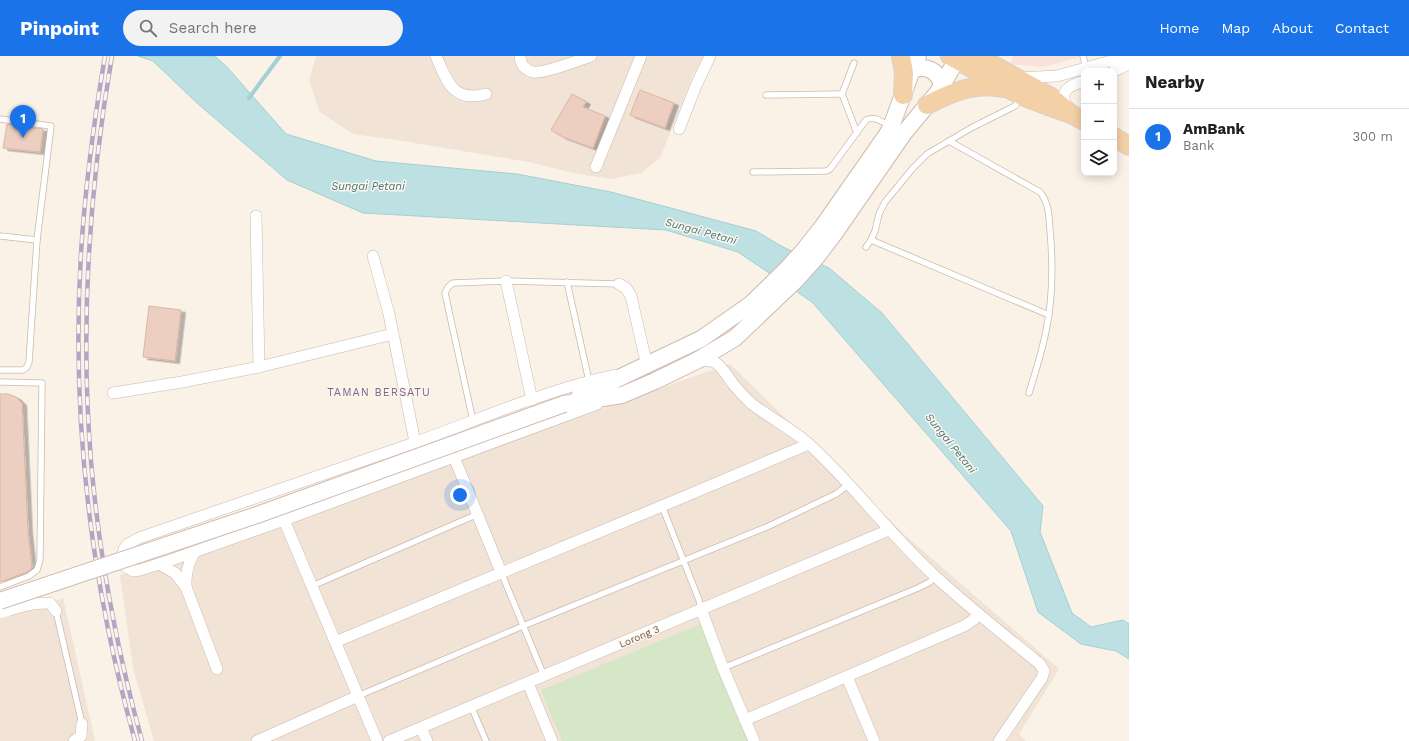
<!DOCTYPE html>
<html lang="en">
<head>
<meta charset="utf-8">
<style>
  body { margin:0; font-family:"Work Sans",sans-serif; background:#f2f2f2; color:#202124 }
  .controls { position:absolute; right:12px; top:12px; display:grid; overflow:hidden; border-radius:8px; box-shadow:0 2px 10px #0003 }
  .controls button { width:36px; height:36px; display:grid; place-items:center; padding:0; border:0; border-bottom:1px solid #e0e0e0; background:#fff; color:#202124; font:20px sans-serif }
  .you { position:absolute; left:460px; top:439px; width:14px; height:14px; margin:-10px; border:3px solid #fff; border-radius:50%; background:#1a73e8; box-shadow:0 0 0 6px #1a73e833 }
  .badge { display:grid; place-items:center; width:26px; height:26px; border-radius:50%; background:#1a73e8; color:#fff; font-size:13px; font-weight:700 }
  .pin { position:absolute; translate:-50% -33px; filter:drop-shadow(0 1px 2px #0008) }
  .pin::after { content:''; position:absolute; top:21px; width:14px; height:12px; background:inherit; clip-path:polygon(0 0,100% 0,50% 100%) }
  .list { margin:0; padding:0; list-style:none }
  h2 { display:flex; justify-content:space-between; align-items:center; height:52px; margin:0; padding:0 16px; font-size:17px }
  h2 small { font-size:13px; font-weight:400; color:#757577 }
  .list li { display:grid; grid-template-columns:26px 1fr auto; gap:12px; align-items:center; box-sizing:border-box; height:56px; padding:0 16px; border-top:1px solid #e0e0e0 }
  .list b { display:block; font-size:15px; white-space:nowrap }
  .list p { margin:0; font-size:13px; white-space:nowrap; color:#757577 }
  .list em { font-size:13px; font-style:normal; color:#757577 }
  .icon { flex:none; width:22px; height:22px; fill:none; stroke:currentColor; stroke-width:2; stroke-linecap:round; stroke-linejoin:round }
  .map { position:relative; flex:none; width:1129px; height:685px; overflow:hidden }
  header { display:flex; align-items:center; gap:24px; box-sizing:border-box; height:56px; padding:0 20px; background:#1a73e8; color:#fff }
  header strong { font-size:19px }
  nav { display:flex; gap:22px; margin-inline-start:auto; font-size:14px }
  .search { width:280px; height:36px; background:#f2f2f2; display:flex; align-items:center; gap:10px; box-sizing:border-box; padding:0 14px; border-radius:22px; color:#757577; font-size:15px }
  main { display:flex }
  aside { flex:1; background:#fff }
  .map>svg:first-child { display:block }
</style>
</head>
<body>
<header>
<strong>Pinpoint</strong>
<div class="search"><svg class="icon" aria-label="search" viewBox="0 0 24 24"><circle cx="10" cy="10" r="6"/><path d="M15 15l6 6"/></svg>Search here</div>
<nav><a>Home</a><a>Map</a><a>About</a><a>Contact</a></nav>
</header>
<main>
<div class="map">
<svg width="1129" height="685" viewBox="0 0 1129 685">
  <defs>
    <filter id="shadow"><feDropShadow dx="4.5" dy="2.5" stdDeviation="0" flood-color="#0004"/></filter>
  </defs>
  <rect width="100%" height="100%" fill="#faf1e7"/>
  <g fill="#f1e3d6">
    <path d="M316 0H704L694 17 660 102 641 117 611 123 573 117 529 106 397 84 353 78 320 56 309 25Z"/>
    <path d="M730 308 906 480 1059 613 1019 678 1026 685H154L133 612 120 519Z"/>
    <path d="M63 542 95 685H0V564Z"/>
  </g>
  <path fill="#fae2dc" d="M1013 0H1084L1043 11 1010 8Z"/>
  <path fill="#d6e7c7" d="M701 568 748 685H562L541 634Z"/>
  <path fill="#bde0e2" stroke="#a4d0d3" d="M138 0H215L227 11 286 78 376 105 517 118 611 136 756 175 783 191 829 212 882 257 1043 450 1040 476 1072 557 1091 571 1123 564 1129 568V603L1116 595 1081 588 1038 556 1011 475 812 246 738 196 666 174 363 157 287 124 197 47 153 5Z"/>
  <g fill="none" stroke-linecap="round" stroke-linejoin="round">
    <path stroke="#a4d0d3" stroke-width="4" d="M249 42 280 0"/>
  </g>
  <g fill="#edcfc1" stroke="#deb5a3" filter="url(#shadow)">
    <path d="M640 34 674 47 665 72 630 59Z"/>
    <path d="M572 38 586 46 583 51 605 60 593 92 563 81 551 74Z"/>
    <path d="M7 68 43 73 40 96 3 92Z"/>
    <path d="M149 250 181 254 175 305 143 301Z"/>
    <path d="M0 338H8L16 341 22 347 28 475 32 512 27 516 0 526Z"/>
  </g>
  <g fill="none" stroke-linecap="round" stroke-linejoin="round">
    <defs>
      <g id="lane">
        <path d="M1083 0 1086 12"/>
        <path d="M854 7 842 38 857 77"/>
        <path d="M766 39 842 38"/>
        <path d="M0 63 51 70 37 184 29 306 27 311 23 314H0"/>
        <path d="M949 85 1040 136C1049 147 1049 160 1050 174 1053 207 1053 242 1046 275 1042 296 1035 317 1029 337"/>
        <path d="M753 116 826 115 830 113 866 64C875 60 881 65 889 70"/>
        <path d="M0 180 37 184"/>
        <path d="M871 184 1049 259"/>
        <path d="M866 191 871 184 875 175 879 158 885 146 913 112 927 98 971 72 1015 50 1021 42"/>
        <path d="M567 226 589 325"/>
        <path d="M0 326 42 327 40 504 37 514 29 520 0 531"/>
        <path d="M473 365 445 237 448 231 453 227 506 225 619 228"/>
        <path d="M662 450 699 544 701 553"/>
        <path d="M501 516 544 620"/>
        <path d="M312 530 478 458"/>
        <path d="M56 555 82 668"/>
        <path d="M723 612 918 532 930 526 935 520"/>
        <path d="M358 640 523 570 769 470 836 438 848 429"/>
        <path d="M471 650 486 685"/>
      </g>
      <g id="street">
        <path d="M436 0C447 25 453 47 486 38"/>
        <path d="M520 0C520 8 525 14 533 16 544 18 579 4 591 0"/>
        <path d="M1114 15 1129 8"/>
        <path d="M1019 22 1057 20 1111 5 1129 2"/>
        <path d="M1068 53C1058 35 1068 30 1084 25"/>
        <path d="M679 73 695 32 710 0"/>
        <path d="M596 111 641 0"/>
        <path d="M256 160 259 311"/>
        <path d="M373 200 389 258 415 386"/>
        <path d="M506 225 532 344"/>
        <path d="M619 228 626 232 631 240 647 310"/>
        <path d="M698 304C704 304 711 304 716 307 723 312 728 321 733 328 739 335 745 342 752 348 770 362 791 372 809 388 854 429 891 480 936 521 970 552 1005 580 1040 608L1044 615 1042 622 999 685"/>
        <path d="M113 337 182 326 259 311 393 278"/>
        <path d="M597 348 284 464 171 504 140 514 133 515 125 510 123 505V499L124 493 128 488 139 482C230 450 322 419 414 387 480 363 546 334 615 319"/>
        <path d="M454 401 501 516"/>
        <path d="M284 464 377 685"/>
        <path d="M159 508 175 517 186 531 217 613"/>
        <path d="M186 531C185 518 188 508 194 497"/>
        <path d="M701 553 723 612 754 685"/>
        <path d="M0 557C16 552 33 546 50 547L56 555"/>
        <path d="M335 586 662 450 809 388"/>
        <path d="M847 621 874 685"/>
        <path d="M528 627 552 685"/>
        <path d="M745 664 964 570 973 564 978 559"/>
        <path d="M421 672 427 685"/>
        <path d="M74 685 81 680 82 668"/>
        <path d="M257 685 358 640"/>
        <path d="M389 685 889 474"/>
      </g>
      <g id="secondary">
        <path d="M912 14C926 9 938 14 942 29"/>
        <path d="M579 341 701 283 751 248 786 214 804 194 823 170 888 77 891 71 912 14 918 0"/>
        <path d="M564 348 622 339 655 325 698 304 735 282 796 224 815 203 834 178 904 77 938 36 959 0"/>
      </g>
      <g id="primary">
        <path d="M901 0 904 17 903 39"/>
        <path d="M950 0 1022 40 1048 50 1071 58"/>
        <path d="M977 0 1051 41 1071 58 1084 65"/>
        <path d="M927 49C952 36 975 26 1003 32"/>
        <path d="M1114 81 1129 90"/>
      </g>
    </defs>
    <use href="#lane" stroke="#cbb9ae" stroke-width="7"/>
    <use href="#street" stroke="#cbb9ae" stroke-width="12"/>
    <use href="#secondary" stroke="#d0baaf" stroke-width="18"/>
    <use href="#primary" stroke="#d8d0cd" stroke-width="20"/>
    <use href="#lane" stroke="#fff" stroke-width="5.5"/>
    <use href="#street" stroke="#fff" stroke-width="11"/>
    <use href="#secondary" stroke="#fff" stroke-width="16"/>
    <use href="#primary" stroke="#f3d0a6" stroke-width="18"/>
    <defs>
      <g id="rail">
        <path d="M105 0C94 65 85 131 81 197 71 361 91 527 135 685"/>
        <path d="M112 0C89 133 80 270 91 405 99 499 117 594 142 685"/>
      </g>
    </defs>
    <use href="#rail" stroke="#b3a6c3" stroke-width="4.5"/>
    <use href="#rail" stroke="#fdf6ed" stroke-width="3" stroke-dasharray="9" stroke-linecap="butt"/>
    <defs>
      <path id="secondary-bridge" d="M0 545 257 459 564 348"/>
    </defs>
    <use href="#secondary-bridge" stroke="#d0baaf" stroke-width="18" stroke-linecap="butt"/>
    <use href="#secondary-bridge" stroke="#fff" stroke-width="16"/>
  </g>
  <g text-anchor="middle" stroke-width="3" stroke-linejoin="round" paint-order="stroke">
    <g font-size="10" fill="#72584e" stroke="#fdf6ed">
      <text transform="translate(639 580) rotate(-23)" y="4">Lorong 3</text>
    </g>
    <g font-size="11" font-style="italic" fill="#46777c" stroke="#fdf6ed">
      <text x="368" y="134">Sungai Petani</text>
      <text transform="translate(701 175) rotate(15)" y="4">Sungai Petani</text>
      <text transform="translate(951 387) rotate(51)" y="4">Sungai Petani</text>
    </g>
    <g font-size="11" letter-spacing="1" fill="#7d668e" stroke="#fdf6ed">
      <text x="379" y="340">TAMAN BERSATU</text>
    </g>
  </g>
</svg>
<div class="controls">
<button>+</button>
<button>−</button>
<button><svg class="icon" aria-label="layers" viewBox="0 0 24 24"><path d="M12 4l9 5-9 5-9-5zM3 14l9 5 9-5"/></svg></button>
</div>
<div class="you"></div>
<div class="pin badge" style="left:23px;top:82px">1</div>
</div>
<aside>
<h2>Nearby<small></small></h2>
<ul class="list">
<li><span class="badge">1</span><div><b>AmBank</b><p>Bank</p></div><em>300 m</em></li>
</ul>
</aside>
</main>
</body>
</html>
